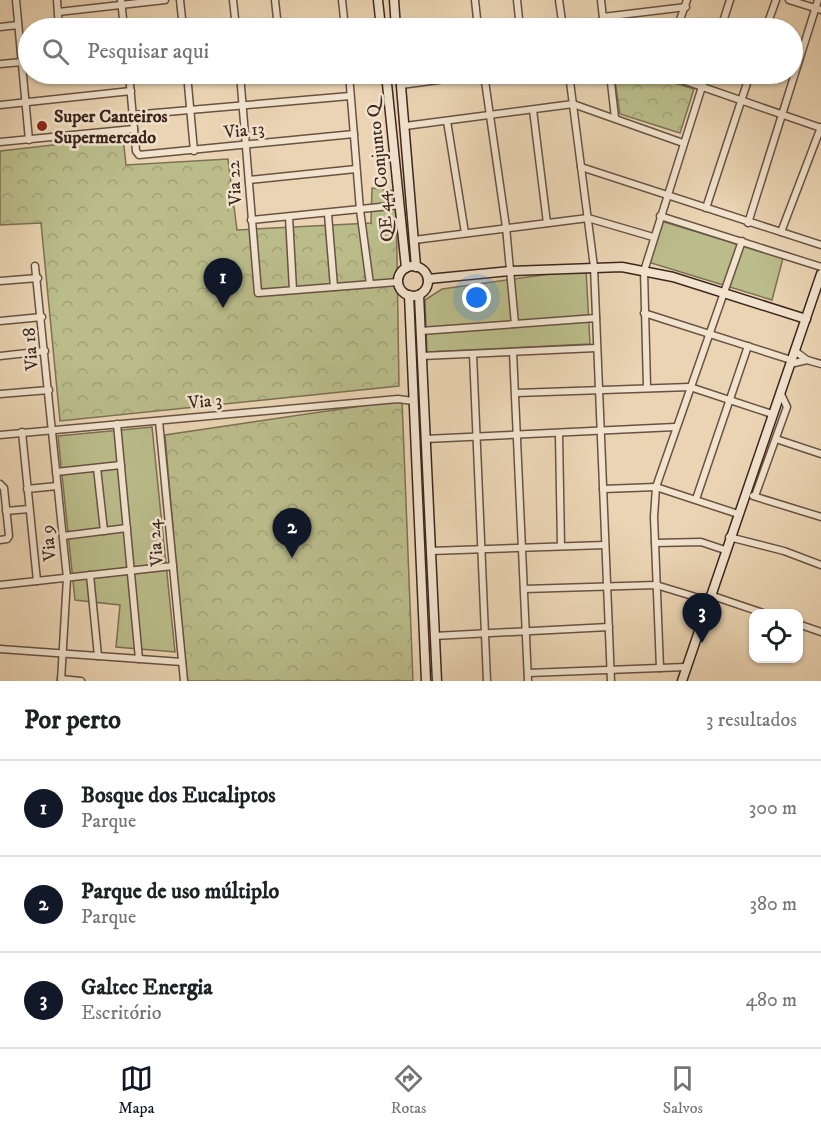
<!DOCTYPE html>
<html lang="pt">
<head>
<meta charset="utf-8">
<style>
  body { margin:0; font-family:"IM FELL DW Pica",serif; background:#f2f2f2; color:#202124 }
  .controls { position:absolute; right:18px; bottom:18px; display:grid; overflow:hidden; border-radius:12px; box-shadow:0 2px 4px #0004 }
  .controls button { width:54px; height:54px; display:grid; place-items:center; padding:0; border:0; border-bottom:2px solid #e0e0e0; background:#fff; color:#202124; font:30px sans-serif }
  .you { position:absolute; left:477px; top:298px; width:21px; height:21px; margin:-15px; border:4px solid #fff; border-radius:50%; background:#1a73e8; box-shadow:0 0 0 9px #1a73e833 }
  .badge { display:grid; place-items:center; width:39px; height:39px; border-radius:50%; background:#111827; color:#fff; font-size:20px; font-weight:700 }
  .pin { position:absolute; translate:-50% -50px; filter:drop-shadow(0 2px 3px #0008) }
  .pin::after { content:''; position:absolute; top:32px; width:21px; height:18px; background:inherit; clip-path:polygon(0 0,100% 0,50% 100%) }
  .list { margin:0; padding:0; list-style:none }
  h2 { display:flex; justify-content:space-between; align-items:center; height:78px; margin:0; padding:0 24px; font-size:26px }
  h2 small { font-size:20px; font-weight:400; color:#757577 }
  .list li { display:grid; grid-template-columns:39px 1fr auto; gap:18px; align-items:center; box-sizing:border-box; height:96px; padding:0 24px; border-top:2px solid #e0e0e0 }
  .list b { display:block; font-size:22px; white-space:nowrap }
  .list p { margin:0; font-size:20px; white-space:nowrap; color:#757577 }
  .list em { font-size:20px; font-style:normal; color:#757577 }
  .icon { flex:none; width:33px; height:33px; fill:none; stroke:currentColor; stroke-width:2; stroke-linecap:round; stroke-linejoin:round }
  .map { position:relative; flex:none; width:821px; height:681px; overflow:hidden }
  .search { position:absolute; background:#fff; box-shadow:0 2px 4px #0004; left:18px; right:18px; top:18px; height:66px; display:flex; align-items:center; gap:15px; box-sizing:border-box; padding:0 21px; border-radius:33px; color:#757577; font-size:22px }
  .sheet { height:366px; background:#fff }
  nav { display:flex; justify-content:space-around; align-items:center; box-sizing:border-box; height:84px; border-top:2px solid #e0e0e0; background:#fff; font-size:16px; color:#757577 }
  nav a { display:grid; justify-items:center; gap:3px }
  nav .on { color:#111827 }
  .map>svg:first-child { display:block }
</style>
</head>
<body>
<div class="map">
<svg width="821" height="681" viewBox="0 0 821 681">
  <defs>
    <pattern id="forest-crowns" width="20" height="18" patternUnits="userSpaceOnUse" patternTransform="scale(1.5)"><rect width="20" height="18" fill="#babc8a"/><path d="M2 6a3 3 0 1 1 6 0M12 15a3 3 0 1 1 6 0" fill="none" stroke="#a1a177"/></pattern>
  </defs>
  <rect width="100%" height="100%" fill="#ead4b3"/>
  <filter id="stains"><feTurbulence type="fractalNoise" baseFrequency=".00333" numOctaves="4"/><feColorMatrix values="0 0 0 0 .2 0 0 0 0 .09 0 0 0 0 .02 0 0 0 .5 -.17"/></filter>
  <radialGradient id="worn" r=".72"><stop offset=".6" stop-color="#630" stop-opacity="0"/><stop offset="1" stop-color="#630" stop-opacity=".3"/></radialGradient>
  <g fill="#babc8a" stroke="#7c7154" stroke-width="1.5">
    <path d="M661 221 783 258 772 300 648 262Z"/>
    <path d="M586 269 590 344 427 352 425 300 442 289Z"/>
    <path d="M152 427 175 652 116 647 120 605 75 600 58 436Z"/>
  </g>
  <g fill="url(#forest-crowns)" stroke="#7c7154" stroke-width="1.5">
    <path d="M614 74H645L694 89 680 133 620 114Z"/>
    <path d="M123 137 126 165 228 159 237 230 371 223 372 188 396 191 399 386 60 421 41 223 0 225V151Z"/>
    <path d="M402 400 413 681H186L165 435Z"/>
  </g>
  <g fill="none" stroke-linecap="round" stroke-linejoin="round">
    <defs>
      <g id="street">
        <path d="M16 0 29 140"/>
        <path d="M57 0 59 28"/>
        <path d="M121 0 124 28"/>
        <path d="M180 0 183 28"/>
        <path d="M233 0 236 28"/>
        <path d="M275 0 278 28"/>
        <path d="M342 0 345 28"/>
        <path d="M475 0 478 28"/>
        <path d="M517 0 520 28"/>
        <path d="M559 0 563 28"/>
        <path d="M601 0 604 28"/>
        <path d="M789 0 821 10"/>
        <path d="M58 12 165 0"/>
        <path d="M603 17 686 7"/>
        <path d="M0 27 18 25"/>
        <path d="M273 28 345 22"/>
        <path d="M677 28 687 0"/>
        <path d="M721 28 730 0"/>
        <path d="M766 28 776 0"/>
        <path d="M0 64 22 62"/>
        <path d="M129 74 136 151 139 155 354 134"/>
        <path d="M187 74 194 151"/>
        <path d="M240 74 258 293 398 282"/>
        <path d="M349 74 360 210 370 284"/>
        <path d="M484 74 506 227 515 324"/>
        <path d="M569 74 594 267 611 681"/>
        <path d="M610 74 615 118"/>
        <path d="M665 74 821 128"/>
        <path d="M401 85 483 74"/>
        <path d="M0 105 131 91"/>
        <path d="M533 110 547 223"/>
        <path d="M132 115 350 96"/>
        <path d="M447 121 465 233"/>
        <path d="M405 126 573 104 683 143"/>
        <path d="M0 142 134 129"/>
        <path d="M581 167 821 245"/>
        <path d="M249 180 356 169"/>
        <path d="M706 208 750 74"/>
        <path d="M328 214 334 287"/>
        <path d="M660 216 821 267"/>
        <path d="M289 217 293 290"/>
        <path d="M251 220 400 205"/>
        <path d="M748 223 818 0"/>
        <path d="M781 232 821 127"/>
        <path d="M414 240 588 218 653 237"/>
        <path d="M35 266 67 578 61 681"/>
        <path d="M0 281 38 278"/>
        <path d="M644 313 791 360"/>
        <path d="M0 321 42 317"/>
        <path d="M421 331 596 318"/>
        <path d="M795 351 807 360 821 364"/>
        <path d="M513 352 528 681"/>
        <path d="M473 354 487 681"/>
        <path d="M0 356 45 351"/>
        <path d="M422 356 596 348"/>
        <path d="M790 364 807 360"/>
        <path d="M647 387 644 271 706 74"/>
        <path d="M516 393 690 387 772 414"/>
        <path d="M0 394 49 390"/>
        <path d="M159 421 184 681"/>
        <path d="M117 424 139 659"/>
        <path d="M22 432 37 581"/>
        <path d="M0 435 398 399 413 401"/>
        <path d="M559 435 561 546"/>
        <path d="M425 439 675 427"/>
        <path d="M776 439 821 454"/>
        <path d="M97 468 104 531"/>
        <path d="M56 472 121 465"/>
        <path d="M0 484 4 488 9 536 7 539 0 540"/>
        <path d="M27 489 57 486"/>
        <path d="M603 489 656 487 738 514"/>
        <path d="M753 496 821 517"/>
        <path d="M755 496 787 407 780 392"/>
        <path d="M696 499 748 346"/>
        <path d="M6 511 29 509"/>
        <path d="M63 536 127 528"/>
        <path d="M729 537 784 551 821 565"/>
        <path d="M655 543 701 542 725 550"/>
        <path d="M430 551 605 545"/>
        <path d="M90 575 98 656"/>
        <path d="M0 585 173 566"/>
        <path d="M524 589 656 585 709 601"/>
        <path d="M710 595 766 614"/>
        <path d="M798 624 821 632"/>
        <path d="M434 636 609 627"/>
        <path d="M0 649 182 662"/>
        <path d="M660 668 654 517 656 487 742 241"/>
        <path d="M528 673 686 667"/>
        <path d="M61 679 81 681"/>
      </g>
      <g id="secondary">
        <path d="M378 0 381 28"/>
        <path d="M394 0 396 28"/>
        <path d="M386 74 406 268"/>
        <path d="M400 74 416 267"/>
        <circle cx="413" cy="281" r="15"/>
        <path d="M428 279 511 271 622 267 673 277 806 319"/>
        <path d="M409 295 426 681"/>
        <path d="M419 295 437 681"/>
        <path d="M682 681 821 274"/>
      </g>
    </defs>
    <use href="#street" stroke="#695242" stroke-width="9"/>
    <use href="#secondary" stroke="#3e261d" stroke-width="11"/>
    <use href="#street" stroke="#f1e3ce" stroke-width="6"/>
    <use href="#secondary" stroke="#f1e3ce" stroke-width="8"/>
  </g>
  <circle fill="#8f2418" stroke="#f1e3ce" stroke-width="2" cx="42" cy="126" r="6"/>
  <g text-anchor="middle" stroke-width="5" stroke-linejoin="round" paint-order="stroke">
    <g font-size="18" font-weight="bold" fill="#3e261d" stroke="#f1e3ce" text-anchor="start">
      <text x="54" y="122">Super Canteiros<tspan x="54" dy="21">Supermercado</tspan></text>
    </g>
    <g font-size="18" fill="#3e261d" stroke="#f1e3ce">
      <text transform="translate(244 130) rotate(-6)" y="6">Via 13</text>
      <text transform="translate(380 173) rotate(-96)" y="6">QE 44 Conjunto Q</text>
      <text transform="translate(234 183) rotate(-93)" y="6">Via 22</text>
      <text transform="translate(30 349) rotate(-95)" y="6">Via 18</text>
      <text transform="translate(205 401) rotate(-5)" y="6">Via 3</text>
      <text transform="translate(48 543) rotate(-96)" y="6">Via 9</text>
      <text transform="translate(155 543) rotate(-95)" y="6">Via 24</text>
    </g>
  </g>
  <rect width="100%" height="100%" filter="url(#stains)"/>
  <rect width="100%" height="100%" fill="url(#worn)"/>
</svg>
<div class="controls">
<button><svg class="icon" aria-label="locate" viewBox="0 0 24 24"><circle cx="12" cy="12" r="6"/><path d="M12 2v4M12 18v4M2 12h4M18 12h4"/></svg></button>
</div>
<div class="you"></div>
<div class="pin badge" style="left:223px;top:308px">1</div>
<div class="pin badge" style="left:292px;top:558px">2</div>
<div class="pin badge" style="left:702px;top:643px">3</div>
<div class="search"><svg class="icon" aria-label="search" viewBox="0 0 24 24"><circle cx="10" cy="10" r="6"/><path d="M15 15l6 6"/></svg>Pesquisar aqui</div>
</div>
<section class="sheet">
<h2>Por perto<small>3 resultados</small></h2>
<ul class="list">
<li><span class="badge">1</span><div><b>Bosque dos Eucaliptos</b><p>Parque</p></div><em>300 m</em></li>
<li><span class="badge">2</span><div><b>Parque de uso múltiplo</b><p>Parque</p></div><em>380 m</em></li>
<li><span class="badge">3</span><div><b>Galtec Energia</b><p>Escritório</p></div><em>480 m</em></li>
</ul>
</section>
<nav>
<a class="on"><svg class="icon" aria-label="map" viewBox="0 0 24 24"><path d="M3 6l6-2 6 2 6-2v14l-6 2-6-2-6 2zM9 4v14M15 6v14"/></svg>Mapa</a>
<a><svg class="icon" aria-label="directions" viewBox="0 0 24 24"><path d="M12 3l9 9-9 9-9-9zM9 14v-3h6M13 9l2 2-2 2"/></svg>Rotas</a>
<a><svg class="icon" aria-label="saved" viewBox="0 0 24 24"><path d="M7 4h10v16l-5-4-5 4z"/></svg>Salvos</a>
</nav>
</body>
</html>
